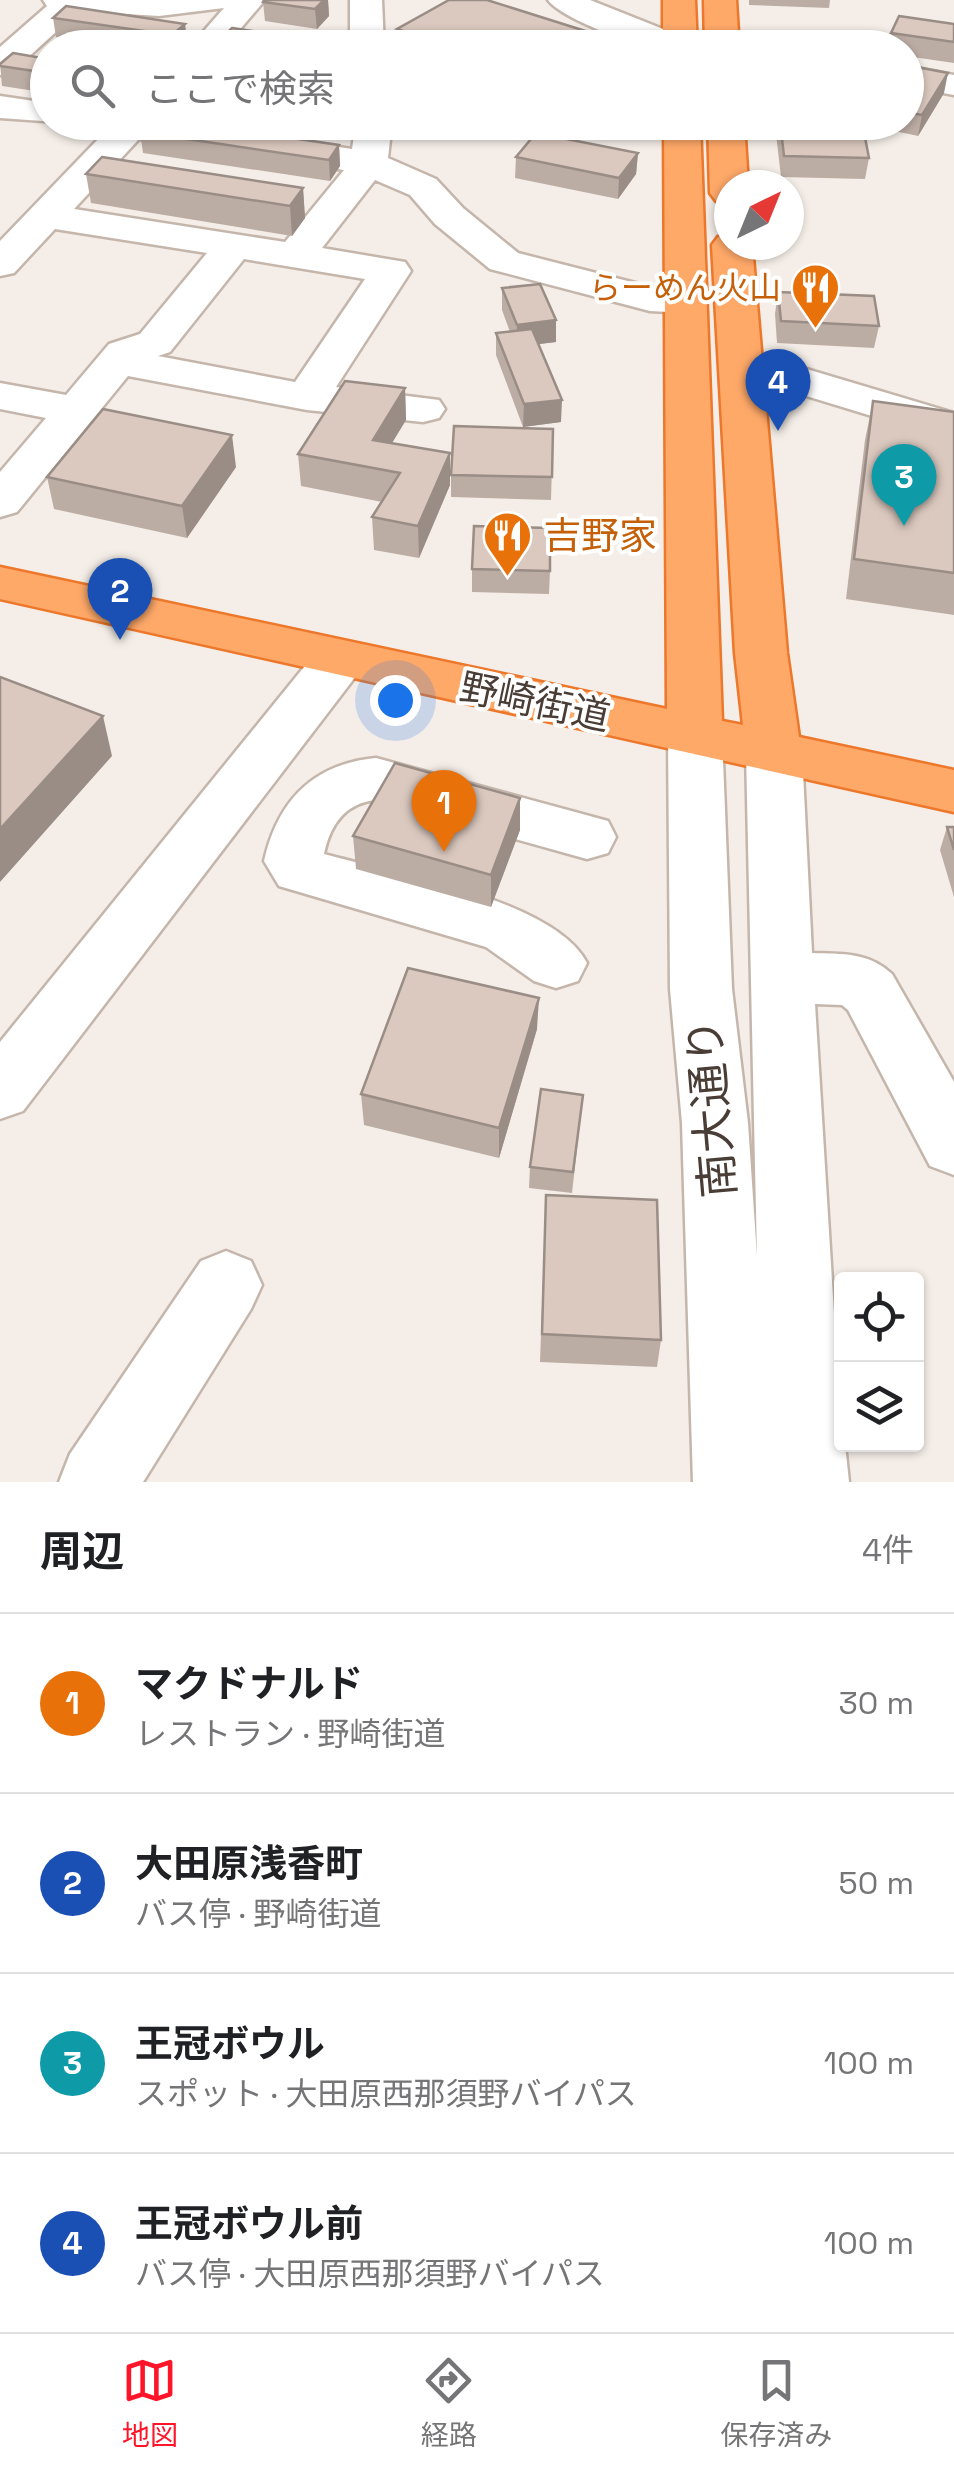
<!DOCTYPE html>
<html lang="ja">
<head>
<meta charset="utf-8">
<style>
  body { margin:0; font-family:"Space Grotesk","Noto Sans JP",sans-serif; background:#f6f6f6; color:#202124 }
  .controls { position:absolute; right:30px; bottom:30px; display:grid; overflow:hidden; border-radius:10px; box-shadow:0 2px 8px #0004 }
  .controls button { width:90px; height:90px; display:grid; place-items:center; padding:0; border:0; border-bottom:2px solid #e0e0e0; background:#fff; color:#202124; font:50px sans-serif }
  .compass { position:absolute; left:714px; top:170px; width:90px; height:90px; border-radius:50%; background:#fff; box-shadow:0 2px 8px #0004; rotate:43deg }
  .you { position:absolute; left:395px; top:700px; width:35px; height:35px; margin:-25px; border:8px solid #fff; border-radius:50%; background:#1a73e8; box-shadow:0 0 0 15px #1a73e833 }
  .badge { display:grid; place-items:center; width:65px; height:65px; border-radius:50%; background:#ff152a; color:#fff; font-size:32px; font-weight:700 }
  .pin { position:absolute; translate:-50% -82px; filter:drop-shadow(0 2px 5px #0008) }
  .pin::after { content:''; position:absolute; top:52px; width:35px; height:30px; background:inherit; clip-path:polygon(0 0,100% 0,50% 100%) }
  .list { margin:0; padding:0; list-style:none }
  h2 { display:flex; justify-content:space-between; align-items:center; height:130px; margin:0; padding:0 40px; font-size:42px }
  h2 small { font-size:32px; font-weight:400; color:#757577 }
  .list li { display:grid; grid-template-columns:65px 1fr auto; gap:30px; align-items:center; box-sizing:border-box; height:180px; padding:0 40px; border-top:2px solid #e0e0e0 }
  .list b { display:block; font-size:38px; white-space:nowrap }
  .list p { margin:0; font-size:32px; white-space:nowrap; color:#757577 }
  .list em { font-size:32px; font-style:normal; color:#757577 }
  .icon { flex:none; width:55px; height:55px; fill:none; stroke:currentColor; stroke-width:2; stroke-linecap:round; stroke-linejoin:round }
  .map { position:relative; flex:none; width:954px; height:1482px; overflow:hidden }
  .search { position:absolute; background:#fff; box-shadow:0 2px 8px #0004; left:30px; right:30px; top:30px; height:110px; display:flex; align-items:center; gap:25px; box-sizing:border-box; padding:0 35px; border-radius:55px; color:#757577; font-size:38px }
  .sheet { height:850px; background:#fff }
  nav { display:flex; justify-content:space-around; align-items:center; box-sizing:border-box; height:140px; border-top:2px solid #e0e0e0; background:#fff; font-size:28px; color:#757577 }
  nav a { display:grid; justify-items:center; gap:5px }
  nav .on { color:#ff152a }
  .map>svg:first-child { display:block }
</style>
</head>
<body>
<div class="map">
<svg width="954" height="1482" viewBox="0 0 954 1482">
  <rect width="100%" height="100%" fill="#f5eee8"/>
  <g fill="none" stroke-linecap="round" stroke-linejoin="round">
    <defs>
      <g id="minor">
        <path d="M43 0H265L224 48H189L224 8 159 16 79 11 12 72 0 75V47L47 6Z"/>
        <path d="M350 0H382L384 48H350Z"/>
        <path d="M548 0H590L663 29 718 41 722 48C701 48 679 49 658 48 635 46 561 18 548 0Z"/>
        <path d="M906 66 954 75V95L906 86Z"/>
        <path d="M0 96 48 103V122H57L0 118Z"/>
        <path d="M83 122H175L352 149 356 122H392L388 158 436 179 463 208 518 253 651 287 702 292 708 301 702 310 687 313 650 311 490 269 435 224 410 195 375 180 322 248 405 262 411 271 336 387 439 400 445 409 439 418 423 422 307 410 128 376 17 512 0 517V472L46 418 0 409V383L66 395 109 344 140 334 207 253 55 229 14 273 0 276V241L104 133 88 130ZM139 139 344 170 285 242 74 209ZM244 259 365 279 295 382 158 356 170 352Z"/>
        <path d="M743 350 954 413V441L728 372 721 363 728 354Z"/>
        <path d="M340 641 359 646 366 659 359 672 23 1111 0 1119V1042L321 646Z"/>
        <path d="M695 714 714 720 722 734 732 989 748 1123 757 1257 746 752 754 738 774 732 794 738 802 752 812 953C843 954 868 952 892 974L954 1082V1175L930 1166 848 1010 842 1005 815 1004 842 1444H845L849 1482H693L682 1123 670 989 668 734 676 720Z"/>
        <path d="M376 758 608 821 616 837 608 853 587 859 376 800C345 803 330 825 324 854 392 873 554 899 587 963L578 981 556 988 534 981 486 947 279 886 264 861C278 800 313 764 376 758Z"/>
        <path d="M226 1251 251 1261 262 1285 251 1309 143 1482H59L70 1454 201 1261Z"/>
      </g>
      <g id="highway">
        <path d="M663 0H695L697 48H663Z"/>
        <path d="M704 0H736L739 48H705Z"/>
        <path d="M664 122H700L722 721 743 725 735 653 712 245 718 237 729 234V245H752L787 653 799 737 954 770V812L0 599V567L667 709Z"/>
        <path d="M708 122H744L748 185H729V204L716 201 710 193Z"/>
      </g>
    </defs>
    <use href="#minor" stroke="#c5b6ac" stroke-width="5"/>
    <use href="#highway" stroke="#ed772a" stroke-width="5"/>
    <use href="#minor" fill="#fff" fill-rule="evenodd"/>
    <use href="#highway" fill="#ffa969" fill-rule="evenodd"/>
  </g>
  <g fill="#bcada4">
    <path d="M328 0 329 16 317 29 265 21 263 2Z"/>
    <path d="M749 0H830L829 8 749 5Z"/>
    <path d="M53 18 185 24 187 43 183 48H124L56 37Z"/>
    <path d="M954 24V63L906 56V48H888L891 33Z"/>
    <path d="M397 29 598 35V48H398Z"/>
    <path d="M220 40 356 48H221Z"/>
    <path d="M48 59V93L2 86 0 64Z"/>
    <path d="M906 65 944 93 918 136 862 124 869 158 865 179 781 177 776 134 777 122H906Z"/>
    <path d="M140 132 339 145 340 166 330 181 143 153Z"/>
    <path d="M638 153 636 174 618 199 515 178 516 157Z"/>
    <path d="M86 174 303 188 305 218 292 236 91 203Z"/>
    <path d="M502 288 556 320V342L538 344 561 422 523 427 496 355V333L510 332 502 310Z"/>
    <path d="M778 292 879 326 874 348 777 343 775 314Z"/>
    <path d="M405 388 406 420 392 443 450 453V485L419 558 374 550 372 517 382 502 301 486 298 454Z"/>
    <path d="M873 401 954 412V615L846 599 865 440Z"/>
    <path d="M553 429 551 500 451 497V475Z"/>
    <path d="M236 467 187 538 54 509 47 477Z"/>
    <path d="M472 569 550 571 549 594 472 592Z"/>
    <path d="M947 827H954V897L940 850Z"/>
    <path d="M520 830 491 907 356 869 353 836Z"/>
    <path d="M537 1029 499 1158 364 1125 361 1094Z"/>
    <path d="M583 1095 572 1193 529 1188 530 1167Z"/>
    <path d="M546 1195 661 1340 657 1367 540 1362Z"/>
  </g>
  <g fill="#998d86">
    <path d="M324 0H328L329 16 317 29 315 9Z"/>
    <path d="M185 24 187 43 183 48H174L172 35Z"/>
    <path d="M598 35V48H578Z"/>
    <path d="M948 73 944 93 918 136 922 115Z"/>
    <path d="M339 145 340 166 330 181 329 160Z"/>
    <path d="M638 153 636 174 618 199 619 178Z"/>
    <path d="M303 188 305 218 292 236 290 206Z"/>
    <path d="M556 320V342L516 347 517 325Z"/>
    <path d="M405 388 406 420 376 469 373 440Z"/>
    <path d="M562 400 561 422 523 427 524 404Z"/>
    <path d="M232 435 236 467 187 538 182 506Z"/>
    <path d="M450 453V485L419 558 418 526Z"/>
    <path d="M103 716 112 756 0 882V829Z"/>
    <path d="M520 798V830L491 907V875Z"/>
    <path d="M539 998 537 1029 499 1158V1128Z"/>
  </g>
  <g fill="#dbc9bf" stroke="#998d86" stroke-width="2.5">
    <path d="M264 0H324L315 9 263 2Z"/>
    <path d="M449 0H487L598 35 578 48H455L397 29Z"/>
    <path d="M66 6 185 24 172 35 53 18Z"/>
    <path d="M899 16 954 24V42L891 33Z"/>
    <path d="M232 28 356 46 270 48 220 40Z"/>
    <path d="M13 53 48 59V73L0 66V64Z"/>
    <path d="M906 65 948 73 922 115 906 112Z"/>
    <path d="M148 122H184L339 145 329 160 140 132Z"/>
    <path d="M780 122H862L869 158 784 156Z"/>
    <path d="M536 133 638 153 619 178 516 157Z"/>
    <path d="M102 157 303 188 290 206 86 174Z"/>
    <path d="M540 284 556 320 517 325 502 288Z"/>
    <path d="M778 292 874 296 879 326 781 321Z"/>
    <path d="M532 329 562 400 524 404 496 333Z"/>
    <path d="M345 381 405 388 373 440 450 453 418 526 372 517 400 473 298 454Z"/>
    <path d="M873 401 954 412V573L854 559Z"/>
    <path d="M103 409 232 435 182 506 47 477Z"/>
    <path d="M454 426 553 429 552 477 451 475Z"/>
    <path d="M474 526 550 528V571L472 569Z"/>
    <path d="M0 677 103 716 0 829Z"/>
    <path d="M395 763 520 798 491 875 353 836Z"/>
    <path d="M947 827H954V850Z"/>
    <path d="M408 968 539 998 499 1128 361 1094Z"/>
    <path d="M541 1089 583 1095 573 1172 530 1167Z"/>
    <path d="M546 1195 657 1200 661 1340 542 1334Z"/>
  </g>
  <defs>
    <symbol id="restaurant-pin" viewBox="-11 -11 22 30"><path d="M0 17L-7.5 6A9.5 9.5 0 1 1 7.5 6Z" fill="#e8710a" stroke="#fff"/><path d="M-5-6h1v4h1v-4h1v4h1v-4h1v5L-1.5 .5V6h-2V.5L-5-1ZM5-6V6H3V1.5H1.5Q1.5-4 5-6Z" fill="#fff"/></symbol>
  </defs>
  <g fill-rule="evenodd">
    <use href="#restaurant-pin" x="788" y="260" width="55" height="75"/>
    <use href="#restaurant-pin" x="480" y="508" width="55" height="75"/>
  </g>
  <g text-anchor="middle" stroke-width="8" stroke-linejoin="round" paint-order="stroke">
    <g font-size="32" fill="#c56008" stroke="#fff" text-anchor="end">
      <text x="781" y="299">らーめん火山</text>
    </g>
    <g font-size="38" fill="#c56008" stroke="#fff" text-anchor="start">
      <text x="543" y="549">吉野家</text>
    </g>
    <g font-size="38" fill="#4a3d36" stroke="#fff">
      <text transform="translate(535 702) rotate(12)" y="13">野崎街道</text>
    </g>
    <g font-size="45" fill="#4a3d36" stroke="#fff">
      <text transform="translate(711 1108) rotate(-95)" y="16">南大通り</text>
    </g>
  </g>
</svg>
<div class="controls">
<button><svg class="icon" aria-label="locate" viewBox="0 0 24 24"><circle cx="12" cy="12" r="6"/><path d="M12 2v4M12 18v4M2 12h4M18 12h4"/></svg></button>
<button><svg class="icon" aria-label="layers" viewBox="0 0 24 24"><path d="M12 4l9 5-9 5-9-5zM3 14l9 5 9-5"/></svg></button>
</div>
<svg class="compass" viewBox="-18 -18 36 36"><path d="M0-13l5 13h-10z" fill="#e53935"/><path d="M0 13l5-13h-10z" fill="#757577"/></svg>
<div class="you"></div>
<div class="pin badge" style="left:444px;top:852px;background:#e8710a">1</div>
<div class="pin badge" style="left:120px;top:640px;background:#1a4fb4">2</div>
<div class="pin badge" style="left:904px;top:526px;background:#0f9aa8">3</div>
<div class="pin badge" style="left:778px;top:431px;background:#1a4fb4">4</div>
<div class="search"><svg class="icon" aria-label="search" viewBox="0 0 24 24"><circle cx="10" cy="10" r="6"/><path d="M15 15l6 6"/></svg>ここで検索</div>
</div>
<section class="sheet">
<h2>周辺<small>4件</small></h2>
<ul class="list">
<li><span class="badge" style="background:#e8710a">1</span><div><b>マクドナルド</b><p>レストラン · 野崎街道</p></div><em>30 m</em></li>
<li><span class="badge" style="background:#1a4fb4">2</span><div><b>大田原浅香町</b><p>バス停 · 野崎街道</p></div><em>50 m</em></li>
<li><span class="badge" style="background:#0f9aa8">3</span><div><b>王冠ボウル</b><p>スポット · 大田原西那須野バイパス</p></div><em>100 m</em></li>
<li><span class="badge" style="background:#1a4fb4">4</span><div><b>王冠ボウル前</b><p>バス停 · 大田原西那須野バイパス</p></div><em>100 m</em></li>
</ul>
</section>
<nav>
<a class="on"><svg class="icon" aria-label="map" viewBox="0 0 24 24"><path d="M3 6l6-2 6 2 6-2v14l-6 2-6-2-6 2zM9 4v14M15 6v14"/></svg>地図</a>
<a><svg class="icon" aria-label="directions" viewBox="0 0 24 24"><path d="M12 3l9 9-9 9-9-9zM9 14v-3h6M13 9l2 2-2 2"/></svg>経路</a>
<a><svg class="icon" aria-label="saved" viewBox="0 0 24 24"><path d="M7 4h10v16l-5-4-5 4z"/></svg>保存済み</a>
</nav>
</body>
</html>
